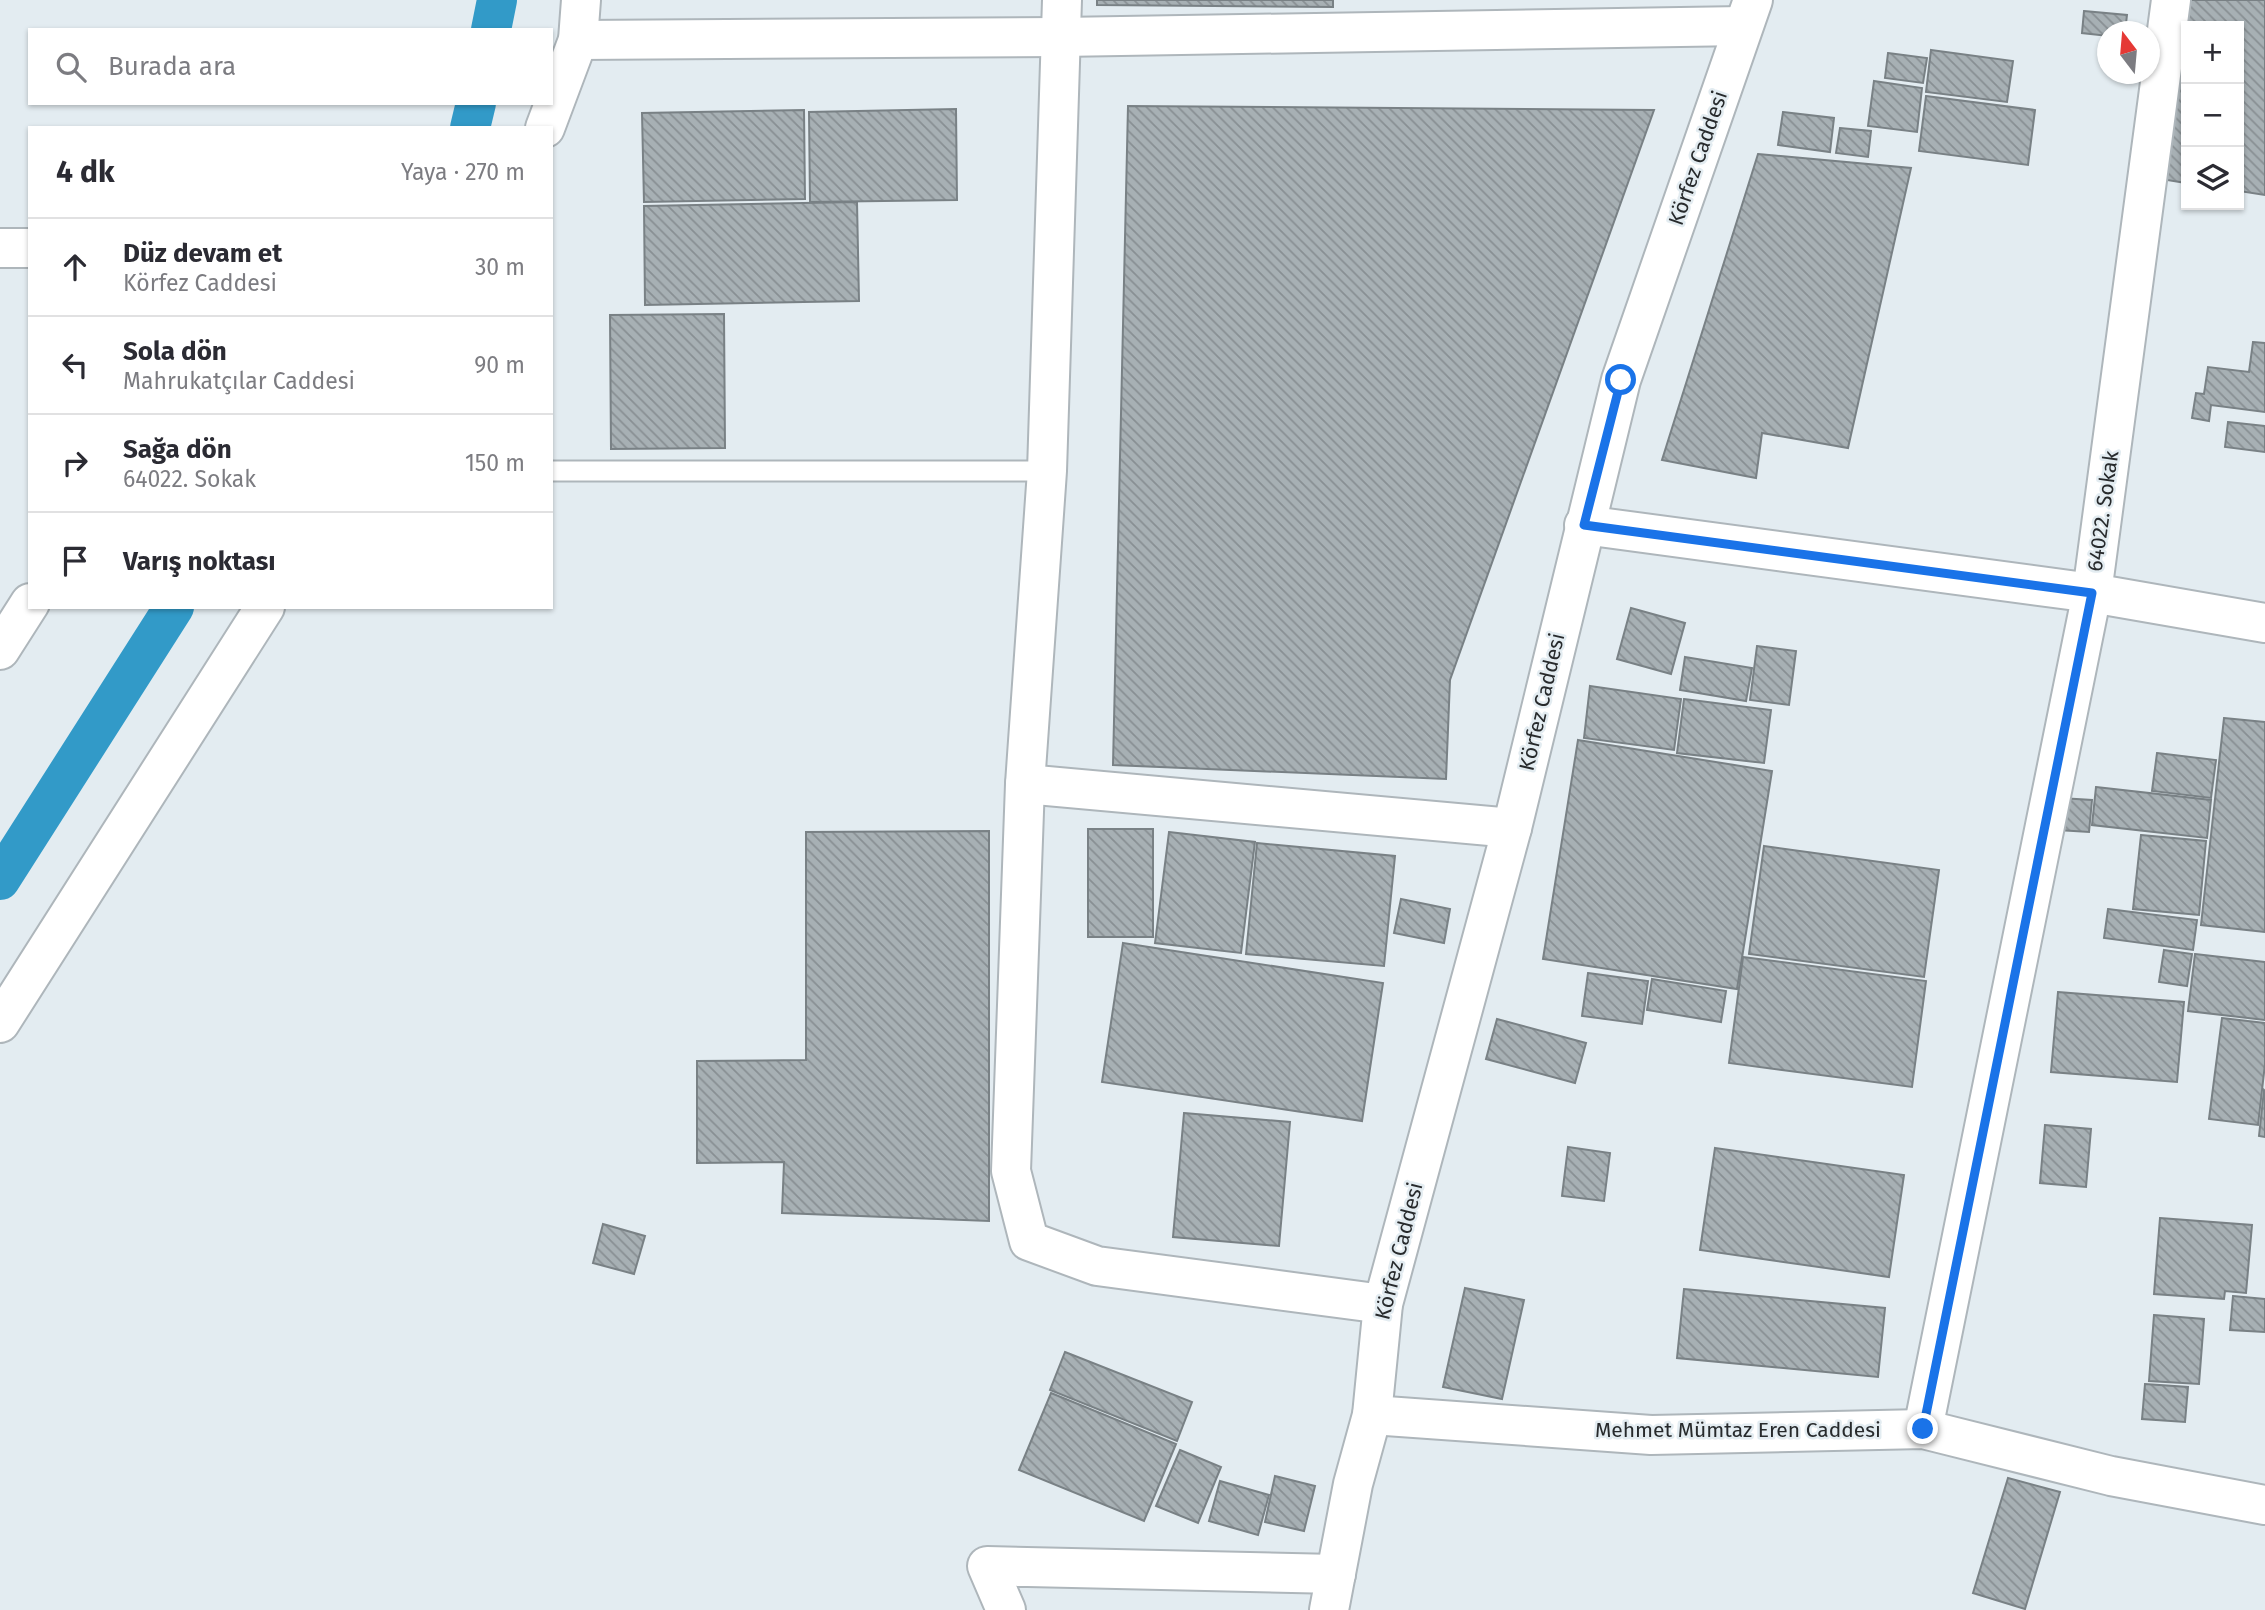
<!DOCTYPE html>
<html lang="tr">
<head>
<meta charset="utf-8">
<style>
  body { margin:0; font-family:"Fira Sans",sans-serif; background:#f7f7f7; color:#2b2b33 }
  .controls { position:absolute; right:21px; top:21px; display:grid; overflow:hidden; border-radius:0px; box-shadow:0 2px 5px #0004 }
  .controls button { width:63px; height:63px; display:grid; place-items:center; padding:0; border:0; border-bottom:2px solid #e1e1e2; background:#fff; color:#2b2b33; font:35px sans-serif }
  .compass { position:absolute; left:2097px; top:21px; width:63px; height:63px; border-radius:50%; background:#fff; box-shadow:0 2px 5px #0004; rotate:344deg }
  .stop { position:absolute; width:21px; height:21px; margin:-16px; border:5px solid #1a73e8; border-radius:50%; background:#fff }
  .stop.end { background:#1a73e8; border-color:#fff; box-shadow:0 2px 7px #0008 }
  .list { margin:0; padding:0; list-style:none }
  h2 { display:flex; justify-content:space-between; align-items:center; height:91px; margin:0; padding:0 28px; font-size:30px }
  h2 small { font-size:23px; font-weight:400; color:#7c7c81 }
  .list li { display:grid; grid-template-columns:46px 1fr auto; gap:21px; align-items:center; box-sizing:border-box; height:98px; padding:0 28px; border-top:2px solid #e1e1e2 }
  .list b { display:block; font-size:26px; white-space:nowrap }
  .list p { margin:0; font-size:23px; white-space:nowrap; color:#7c7c81 }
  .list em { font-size:23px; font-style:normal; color:#7c7c81 }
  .icon { flex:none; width:38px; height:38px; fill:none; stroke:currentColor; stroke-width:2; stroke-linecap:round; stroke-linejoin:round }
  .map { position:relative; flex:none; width:2265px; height:1610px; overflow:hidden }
  .search { position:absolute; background:#fff; box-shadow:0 2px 5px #0004; left:28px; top:28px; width:525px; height:77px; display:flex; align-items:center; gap:18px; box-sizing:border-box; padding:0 24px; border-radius:0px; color:#7c7c81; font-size:26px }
  .panel { position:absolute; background:#fff; box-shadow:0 2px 5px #0004; left:28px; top:126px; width:525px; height:483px; border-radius:0px }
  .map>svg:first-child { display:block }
</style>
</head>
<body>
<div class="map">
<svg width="2265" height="1610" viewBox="0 0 2265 1610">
  <defs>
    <pattern id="building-back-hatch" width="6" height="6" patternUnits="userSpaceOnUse" patternTransform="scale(1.75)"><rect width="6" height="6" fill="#a7b0b4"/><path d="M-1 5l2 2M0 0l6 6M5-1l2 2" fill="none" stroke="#888f93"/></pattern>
  </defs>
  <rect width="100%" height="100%" fill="#e3ecf1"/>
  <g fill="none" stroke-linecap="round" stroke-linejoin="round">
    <g stroke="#329ac8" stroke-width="40">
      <path d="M491 30 497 0"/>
      <path d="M470 128 476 103"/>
      <path d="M0 880 174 607"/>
    </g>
  </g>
  <g fill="url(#building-back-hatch)" stroke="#798185" stroke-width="2">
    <path d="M1097 0H1333V7L1097 5Z"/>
    <path d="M2189 0H2265V195L2239 191V26H2186V183L2161 179Z"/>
    <path d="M2084 11 2127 15 2125 32H2108V36L2082 33Z"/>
    <path d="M1931 50 2013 61 2007 102 1926 92Z"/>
    <path d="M1888 53 1927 58 1923 83 1885 78Z"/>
    <path d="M1874 81 1922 88 1917 132 1868 126Z"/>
    <path d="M1926 96 2035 110 2028 165 1919 151Z"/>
    <path d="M1128 106 1654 110 1450 680 1446 779 1113 765Z"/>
    <path d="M956 109 957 200 810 202 809 112Z"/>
    <path d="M804 110 805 199 644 202 642 113Z"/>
    <path d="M1783 112 1834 118 1830 152 1778 145Z"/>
    <path d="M1840 128 1871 131 1868 157 1836 153Z"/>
    <path d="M1758 154 1911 168 1848 448 1762 433 1756 478 1662 460Z"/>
    <path d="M857 202 859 301 645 305 644 206Z"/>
    <path d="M724 314 725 448 611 449 610 315Z"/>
    <path d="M2253 342 2265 343V412L2211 405 2209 421 2192 418 2196 393 2204 394 2208 367 2249 372Z"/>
    <path d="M2228 422 2265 426V452L2225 447Z"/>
    <path d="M1631 608 1685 623 1671 674 1617 659Z"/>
    <path d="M1757 646 1796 651 1789 705 1750 700Z"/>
    <path d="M1685 657 1752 668 1746 701 1680 690Z"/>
    <path d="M1590 686 1681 699 1674 750 1584 738Z"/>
    <path d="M1684 699 1771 710 1764 763 1677 753Z"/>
    <path d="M2224 718 2265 722V932L2201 925Z"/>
    <path d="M1578 740 1772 771 1737 989 1543 959Z"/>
    <path d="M2157 753 2216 760 2211 798 2152 791Z"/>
    <path d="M2096 787 2211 800 2207 838 2092 825Z"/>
    <path d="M2060 798 2092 800 2089 832 2058 830Z"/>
    <rect x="1088" y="829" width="65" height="108"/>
    <path d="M989 831V1221L782 1213 784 1162 697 1163V1061L806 1060V832Z"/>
    <path d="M1169 832 1255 842 1241 953 1155 943Z"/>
    <path d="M2141 835 2206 841 2199 915 2133 909Z"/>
    <path d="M1257 843 1395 856 1384 966 1246 954Z"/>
    <path d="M1764 846 1939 870 1924 977 1749 954Z"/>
    <path d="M1401 899 1450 909 1444 943 1394 933Z"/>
    <path d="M2108 909 2197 920 2193 950 2104 938Z"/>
    <path d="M1123 943 1383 983 1362 1121 1102 1082Z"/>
    <path d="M2164 950 2192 954 2187 986 2159 982Z"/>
    <path d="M2195 954 2265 962V1020L2188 1011Z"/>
    <path d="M1743 957 1926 981 1912 1087 1729 1063Z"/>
    <path d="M1588 973 1648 981 1642 1024 1582 1016Z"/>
    <path d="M1652 979 1726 991 1721 1022 1647 1010Z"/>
    <path d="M2058 992 2184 1002 2177 1082 2051 1072Z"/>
    <path d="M2222 1018 2265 1023V1064L2258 1125 2209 1119Z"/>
    <path d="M1497 1019 1586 1043 1575 1083 1486 1059Z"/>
    <path d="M2264 1090 2265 1091V1137L2259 1136Z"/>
    <path d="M1184 1113 1290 1122 1279 1246 1173 1237Z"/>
    <path d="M2045 1125 2091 1129 2086 1187 2040 1183Z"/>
    <path d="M1568 1147 1610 1153 1604 1201 1562 1196Z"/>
    <path d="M1715 1148 1904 1175 1889 1277 1700 1250Z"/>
    <path d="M2160 1218 2252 1225 2246 1293 2225 1291 2224 1299 2154 1294Z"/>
    <path d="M603 1224 645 1236 634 1274 593 1263Z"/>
    <path d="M1465 1288 1524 1300 1502 1399 1443 1387Z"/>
    <path d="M1684 1289 1885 1308 1878 1377 1677 1358Z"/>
    <path d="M2233 1296 2265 1299V1332L2230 1330Z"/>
    <path d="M2154 1315 2204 1319 2199 1384 2149 1381Z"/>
    <path d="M1065 1352 1192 1402 1177 1441 1050 1390Z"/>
    <path d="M2145 1384 2188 1387 2185 1422 2142 1419Z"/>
    <path d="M1051 1393 1176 1444 1144 1521 1019 1470Z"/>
    <path d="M1180 1450 1221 1467 1198 1523 1156 1506Z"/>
    <path d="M1275 1476 1315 1486 1304 1531 1265 1522Z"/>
    <path d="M2008 1478 2060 1492 2025 1609 1973 1593Z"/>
    <path d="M1220 1481 1269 1495 1258 1535 1209 1521Z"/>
  </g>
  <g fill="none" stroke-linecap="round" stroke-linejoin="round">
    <defs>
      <path id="lane" d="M551 471H1047"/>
      <g id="street">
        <path d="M1062 0 1047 471 1025 784 1011 1171 1029 1241 1097 1266 1383 1304"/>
        <path d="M578 40 1061 37 1743 26"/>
        <path d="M545 128 578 40 581 0"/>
        <path d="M1025 784 1512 828"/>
        <path d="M0 1023 265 607"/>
        <path d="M1372 1415 1651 1435 1923 1429 2111 1476 2265 1505"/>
        <path d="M1923 1429 2092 593 2171 0"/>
        <path d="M1006 1610 987 1566 1336 1574"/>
        <path d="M1329 1610 1353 1484 1372 1415 1383 1304 1512 828 1621 380 1753 0"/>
      </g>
      <g id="secondary">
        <path d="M0 248H30"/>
        <path d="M1584 525 2092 593 2265 623"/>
        <path d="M0 650 30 603"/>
      </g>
    </defs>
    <use href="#lane" stroke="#aeb6bb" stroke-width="23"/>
    <use href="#street" stroke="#aeb6bb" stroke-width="42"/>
    <use href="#secondary" stroke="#aeb6bb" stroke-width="42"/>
    <use href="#lane" stroke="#fff" stroke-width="19"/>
    <use href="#street" stroke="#fff" stroke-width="38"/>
    <use href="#secondary" stroke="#fff" stroke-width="38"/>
  </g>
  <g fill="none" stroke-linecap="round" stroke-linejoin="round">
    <path stroke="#1a73e8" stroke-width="9" d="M1621 380 1584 525 2092 593 1923 1429"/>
  </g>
  <g text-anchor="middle" stroke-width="5" stroke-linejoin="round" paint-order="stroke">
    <g font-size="21" fill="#272a2c" stroke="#e3ecf1">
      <text transform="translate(1698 158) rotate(-71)" y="7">Körfez Caddesi</text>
      <text transform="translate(2103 511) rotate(-82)" y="7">64022. Sokak</text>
      <text transform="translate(1542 702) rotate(-77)" y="7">Körfez Caddesi</text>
      <text transform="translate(1399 1251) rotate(-76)" y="7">Körfez Caddesi</text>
      <text x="1738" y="1437">Mehmet Mümtaz Eren Caddesi</text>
    </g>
  </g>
</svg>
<div class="controls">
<button>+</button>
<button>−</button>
<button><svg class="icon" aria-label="layers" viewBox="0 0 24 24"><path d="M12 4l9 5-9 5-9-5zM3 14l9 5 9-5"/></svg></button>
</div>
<svg class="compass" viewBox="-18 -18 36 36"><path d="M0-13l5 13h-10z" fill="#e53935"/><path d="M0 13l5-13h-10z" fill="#7c7c81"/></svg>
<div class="stop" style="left:1621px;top:380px"></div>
<div class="stop end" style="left:1923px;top:1429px"></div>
<div class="search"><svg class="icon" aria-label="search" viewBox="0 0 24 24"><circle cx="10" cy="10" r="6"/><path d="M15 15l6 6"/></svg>Burada ara</div>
<section class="panel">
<h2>4 dk<small>Yaya · 270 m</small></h2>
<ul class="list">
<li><svg class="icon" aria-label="ahead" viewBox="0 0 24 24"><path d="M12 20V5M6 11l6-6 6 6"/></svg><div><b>Düz devam et</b><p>Körfez Caddesi</p></div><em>30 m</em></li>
<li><svg class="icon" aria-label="left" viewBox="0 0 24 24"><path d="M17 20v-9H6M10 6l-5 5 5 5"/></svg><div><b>Sola dön</b><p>Mahrukatçılar Caddesi</p></div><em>90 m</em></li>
<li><svg class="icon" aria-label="right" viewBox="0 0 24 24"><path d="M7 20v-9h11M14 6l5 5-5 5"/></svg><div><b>Sağa dön</b><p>64022. Sokak</p></div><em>150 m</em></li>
<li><svg class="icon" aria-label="arrive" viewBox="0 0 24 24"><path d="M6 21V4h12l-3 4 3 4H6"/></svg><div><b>Varış noktası</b></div></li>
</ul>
</section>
</div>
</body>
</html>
